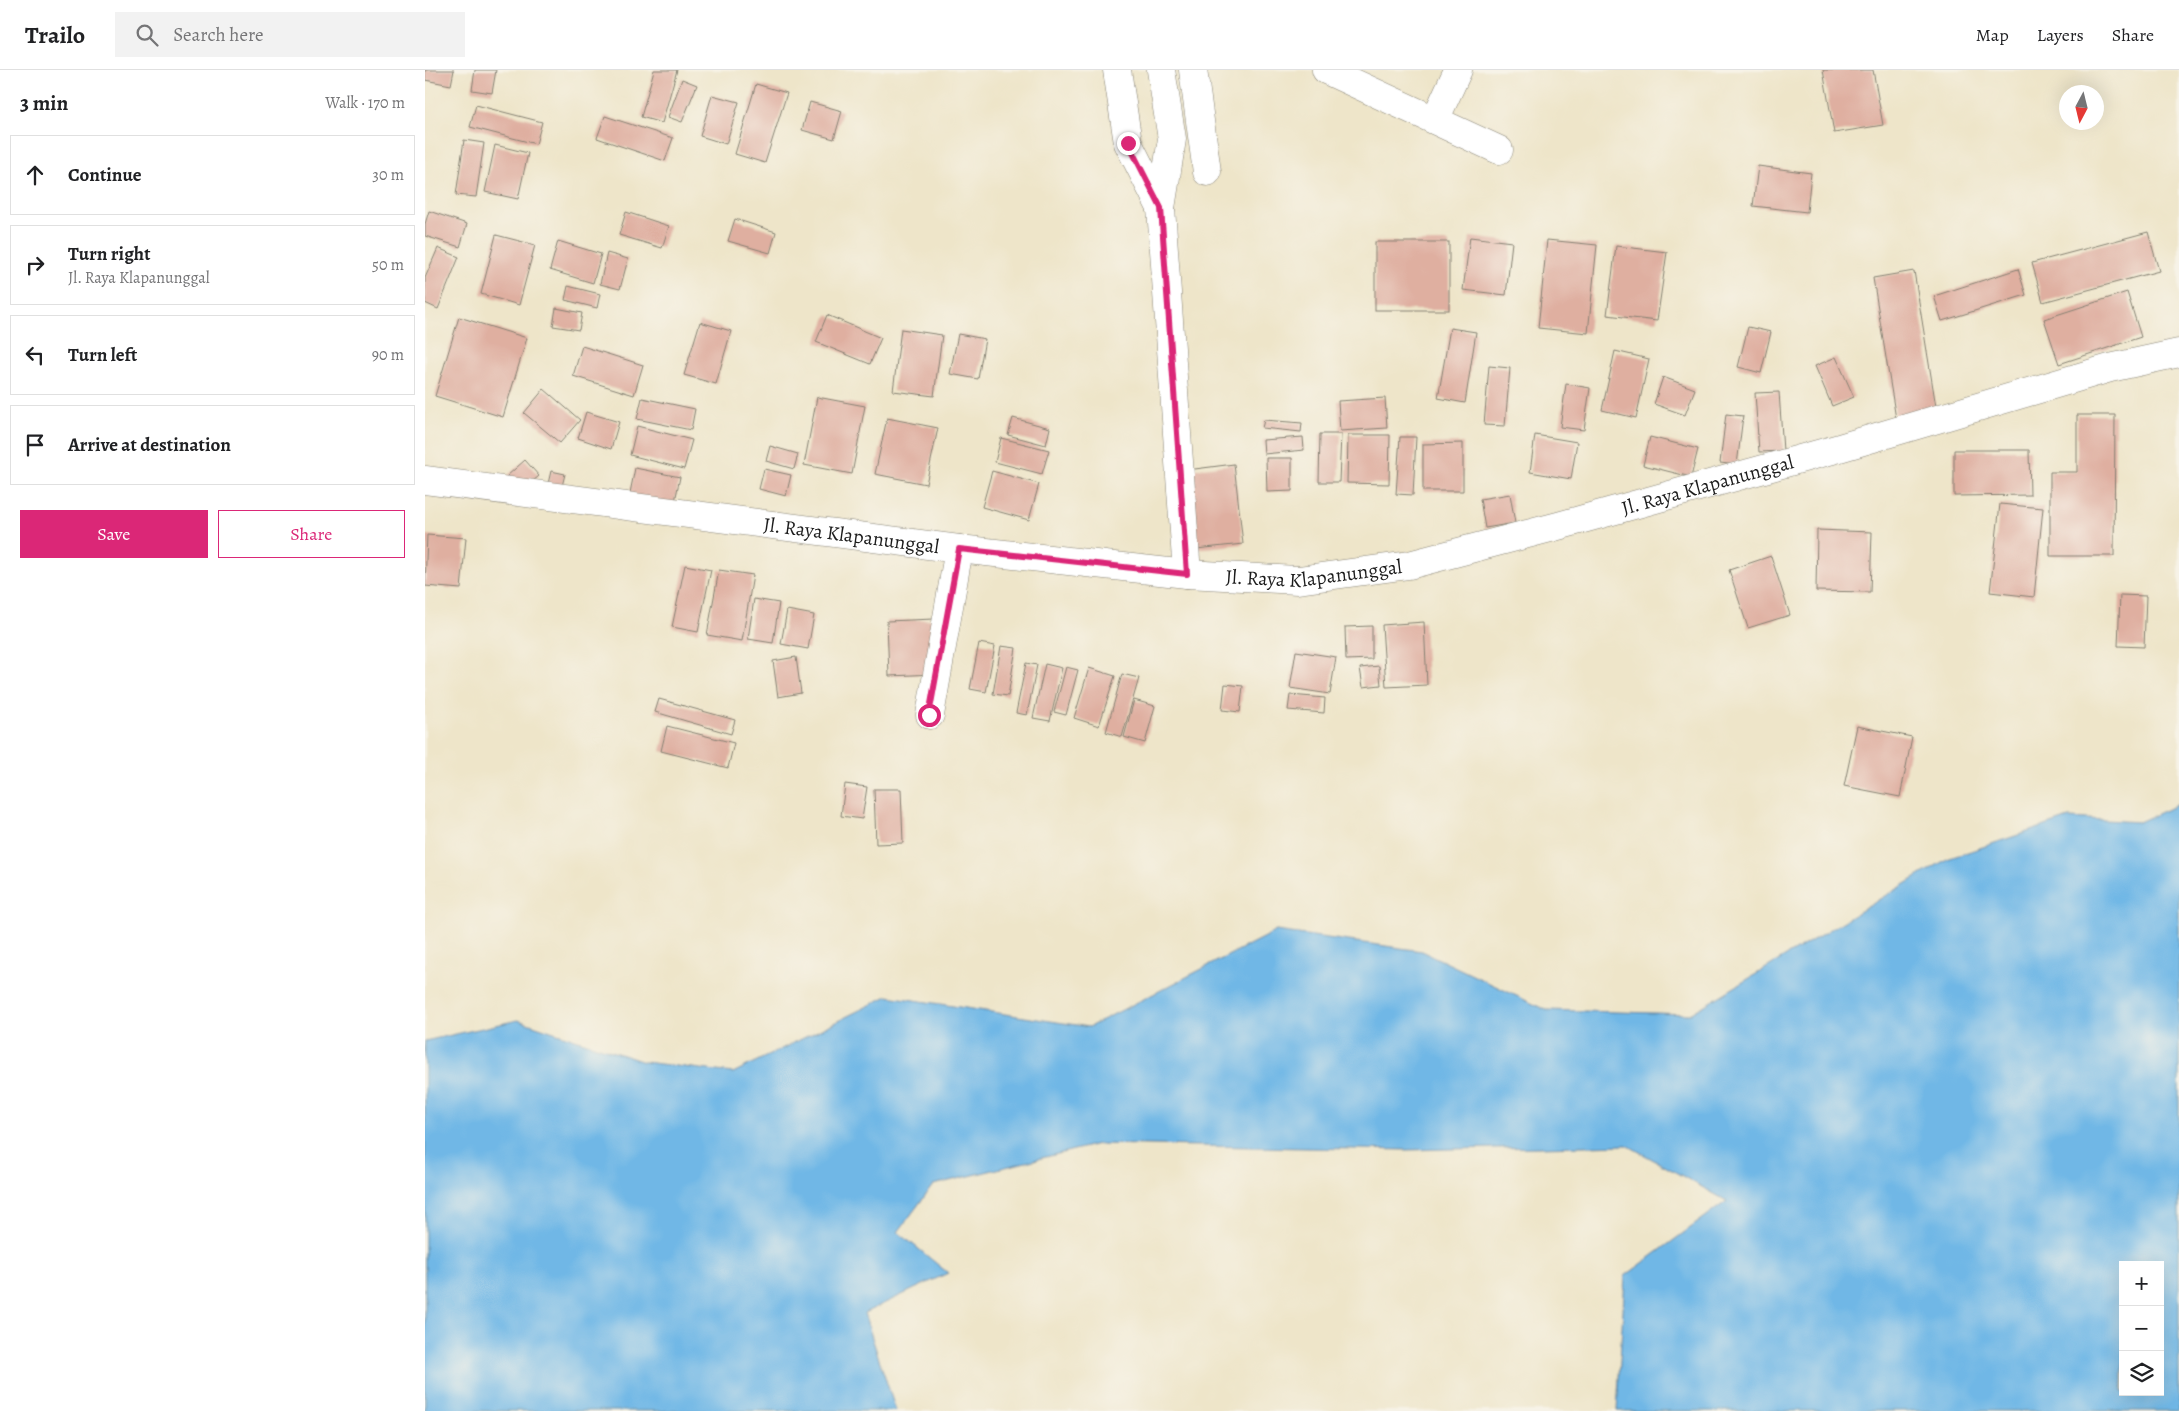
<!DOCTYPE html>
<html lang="en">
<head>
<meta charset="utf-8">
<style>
  body { margin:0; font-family:Alegreya,serif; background:#f2f2f2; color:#202124 }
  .controls { position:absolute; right:15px; bottom:15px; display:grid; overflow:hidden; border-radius:0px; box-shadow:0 5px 20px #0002 }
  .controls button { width:45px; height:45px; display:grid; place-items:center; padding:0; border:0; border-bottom:1px solid #e0e0e0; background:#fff; color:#202124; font:25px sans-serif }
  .compass { position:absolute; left:1634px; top:15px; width:45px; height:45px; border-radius:50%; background:#fff; box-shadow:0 5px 20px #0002; rotate:187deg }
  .stop { position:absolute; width:15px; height:15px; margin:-11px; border:4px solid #db2777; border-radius:50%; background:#fff }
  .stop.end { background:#db2777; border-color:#fff; box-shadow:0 1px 5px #0008 }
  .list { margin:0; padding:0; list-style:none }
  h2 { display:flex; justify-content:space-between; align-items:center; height:65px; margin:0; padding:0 20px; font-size:21px }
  h2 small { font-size:16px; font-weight:400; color:#757577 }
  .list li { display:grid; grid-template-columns:32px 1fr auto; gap:15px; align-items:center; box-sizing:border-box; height:80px; margin:0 10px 10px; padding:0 10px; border:1px solid #e0e0e0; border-radius:0px }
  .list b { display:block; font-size:19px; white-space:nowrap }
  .list p { margin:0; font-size:16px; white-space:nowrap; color:#757577 }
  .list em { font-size:16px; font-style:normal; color:#757577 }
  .actions { display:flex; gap:10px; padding:15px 20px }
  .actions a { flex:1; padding:11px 0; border:1px solid #db2777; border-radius:0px; text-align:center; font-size:18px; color:#db2777 }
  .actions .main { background:#db2777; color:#fff }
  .icon { flex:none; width:28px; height:28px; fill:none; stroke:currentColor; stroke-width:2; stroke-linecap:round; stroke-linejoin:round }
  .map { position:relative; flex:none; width:1754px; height:1341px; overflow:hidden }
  header { display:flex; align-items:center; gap:30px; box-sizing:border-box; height:70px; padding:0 25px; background:#fff; border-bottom:1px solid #e0e0e0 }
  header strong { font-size:24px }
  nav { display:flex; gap:28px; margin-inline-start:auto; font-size:18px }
  .search { width:350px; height:45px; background:#f2f2f2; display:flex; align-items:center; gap:12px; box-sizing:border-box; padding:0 18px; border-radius:0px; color:#757577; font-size:19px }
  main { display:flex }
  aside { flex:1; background:#fff }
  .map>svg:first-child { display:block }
</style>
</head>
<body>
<header>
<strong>Trailo</strong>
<div class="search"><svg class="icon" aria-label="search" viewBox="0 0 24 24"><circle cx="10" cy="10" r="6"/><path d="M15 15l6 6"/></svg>Search here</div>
<nav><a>Map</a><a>Layers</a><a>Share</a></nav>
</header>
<main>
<aside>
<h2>3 min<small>Walk · 170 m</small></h2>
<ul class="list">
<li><svg class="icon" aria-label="ahead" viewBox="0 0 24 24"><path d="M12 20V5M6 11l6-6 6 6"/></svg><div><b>Continue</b></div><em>30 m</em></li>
<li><svg class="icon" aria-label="right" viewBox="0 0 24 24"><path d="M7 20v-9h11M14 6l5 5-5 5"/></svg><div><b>Turn right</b><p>Jl. Raya Klapanunggal</p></div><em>50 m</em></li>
<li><svg class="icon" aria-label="left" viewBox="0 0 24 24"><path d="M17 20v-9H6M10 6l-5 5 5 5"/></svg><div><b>Turn left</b></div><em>90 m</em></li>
<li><svg class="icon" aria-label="arrive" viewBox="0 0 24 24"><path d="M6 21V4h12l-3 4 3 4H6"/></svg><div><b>Arrive at destination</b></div></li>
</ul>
<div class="actions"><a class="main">Save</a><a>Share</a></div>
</aside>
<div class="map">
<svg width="1754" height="1341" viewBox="0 0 1754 1341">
  <rect width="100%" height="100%" fill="#f7f3e8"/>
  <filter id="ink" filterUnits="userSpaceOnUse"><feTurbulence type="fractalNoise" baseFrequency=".02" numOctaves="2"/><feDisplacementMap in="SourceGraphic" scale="10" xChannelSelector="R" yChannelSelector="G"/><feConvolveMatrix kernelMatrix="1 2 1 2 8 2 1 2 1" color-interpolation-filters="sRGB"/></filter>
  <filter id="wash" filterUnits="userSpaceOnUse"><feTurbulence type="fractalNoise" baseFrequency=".0096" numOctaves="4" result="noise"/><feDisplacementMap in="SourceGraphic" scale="20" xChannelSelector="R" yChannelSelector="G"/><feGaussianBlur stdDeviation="1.12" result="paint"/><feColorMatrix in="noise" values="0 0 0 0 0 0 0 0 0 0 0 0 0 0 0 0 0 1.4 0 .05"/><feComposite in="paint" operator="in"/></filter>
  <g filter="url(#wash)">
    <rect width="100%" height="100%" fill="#eee5c9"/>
    <path fill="#6fb7e6" stroke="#466a81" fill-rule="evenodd" d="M1754 734V1341H1192L1200 1206 1302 1131 1202 1075 982 1080 673 1074 508 1115 473 1162 523 1203 439 1243 471 1341H0V971L93 950 219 992 308 1003 463 926 664 957 851 861 997 881 1121 940 1265 944 1522 789 1644 748 1714 752ZM1698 1195H1735V1322H1698Z"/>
    <g id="blocks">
      <g fill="#dfafa0">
        <path d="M0 0H29L26 15 0 10Z"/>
        <path d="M50 0H71L67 23 47 20Z"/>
        <path d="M229 0H252L237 53 216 47Z"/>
        <path d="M1398 0H1448L1458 55 1409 63Z"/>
        <path d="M257 9 272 15 257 52 243 47Z"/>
        <path d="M331 14 362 23 340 93 310 84Z"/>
        <path d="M287 25 314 32 301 74 275 66Z"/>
        <path d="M385 32 417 41 409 69 377 60Z"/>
        <path d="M51 35 117 52 111 74 45 57Z"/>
        <path d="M180 46 248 68 240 91 172 68Z"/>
        <path d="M39 70 59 73 51 127 31 125Z"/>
        <path d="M70 75 103 83 93 129 60 122Z"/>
        <path d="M1333 96 1386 103 1382 142 1328 136Z"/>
        <path d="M4 141 42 154 35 177 0 166V154Z"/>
        <path d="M201 142 244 156 237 178 194 165Z"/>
        <path d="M310 149 351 162 345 183 303 171Z"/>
        <path d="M1723 162 1734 201 1618 232 1607 193Z"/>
        <path d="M71 165 110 175 94 235 56 224Z"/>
        <path d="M1045 167 1087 172 1081 225 1038 220Z"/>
        <path d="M1122 170 1172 175 1163 263 1113 258Z"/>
        <path d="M133 171 176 184 168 213 125 200Z"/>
        <rect x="950" y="172" width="74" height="68"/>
        <path d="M1191 176 1242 182 1232 251 1182 245Z"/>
        <path d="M13 178 34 187 13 239 0 233V208Z"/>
        <path d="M182 183 203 189 195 219 175 214Z"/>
        <path d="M1593 199 1601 225 1517 251 1509 226Z"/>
        <path d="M1489 201 1512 343 1471 349 1448 208Z"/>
        <path d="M143 216 175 224 172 238 140 230Z"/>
        <path d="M1702 222 1716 267 1634 294 1619 249Z"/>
        <path d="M131 238 157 243 154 260 128 256Z"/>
        <path d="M402 245 456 268 445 294 391 272Z"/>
        <path d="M34 247 102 268 78 347 10 326Z"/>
        <path d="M275 252 306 261 291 314 259 305Z"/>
        <path d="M1323 257 1346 262 1336 303 1313 297Z"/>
        <path d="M1025 258 1051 262 1040 333 1013 328Z"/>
        <path d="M476 259 517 265 509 326 468 321Z"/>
        <path d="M533 264 560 269 553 309 525 304Z"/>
        <path d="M157 276 218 295 209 325 148 306Z"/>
        <path d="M1190 281 1224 289 1211 348 1177 340Z"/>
        <path d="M1411 287 1429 327 1407 336 1390 296Z"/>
        <path d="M1064 296 1085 298 1080 356 1059 355Z"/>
        <path d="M1238 307 1270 319 1260 345 1229 334Z"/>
        <path d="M1141 314 1165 318 1159 360 1135 357Z"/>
        <path d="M119 319 155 350 135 373 99 343Z"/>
        <path d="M1354 322 1358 381 1334 382 1330 323Z"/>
        <path d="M392 327 440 336 427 404 379 395Z"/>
        <path d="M217 328 270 339 266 360 212 349Z"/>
        <path d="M960 328 962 358 915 361 913 331Z"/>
        <path d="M161 342 194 352 186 379 153 368Z"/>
        <path d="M1301 344 1318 346 1312 395 1295 393Z"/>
        <path d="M1652 345H1690L1689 486H1625V402H1652Z"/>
        <path d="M462 348 513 358 501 414 450 404Z"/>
        <path d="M588 348 625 358 621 375 583 365Z"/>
        <path d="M839 350 877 353 876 362 837 358Z"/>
        <path d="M212 356 267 370 259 399 205 385Z"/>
        <path d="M895 364H916L914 412H894Z"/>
        <path d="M923 365H965L964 414 922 413Z"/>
        <path d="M1110 365 1152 372 1146 409 1105 402Z"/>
        <path d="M878 367 879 380 839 384 838 370Z"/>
        <path d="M975 367H991L988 425 971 424Z"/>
        <path d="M1225 367 1273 379 1266 407 1218 395Z"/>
        <path d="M576 368 624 380 617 404 570 392Z"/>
        <path d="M1038 373V421H998V374Z"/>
        <path d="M345 376 373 384 369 399 341 391Z"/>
        <path d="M1529 380H1604L1605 425 1529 426Z"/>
        <path d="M841 388H867V421L842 422Z"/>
        <path d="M100 390 114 406 95 422 82 406Z"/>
        <path d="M809 394 818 474 771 479 762 400Z"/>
        <path d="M210 398 255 407 249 436 204 428Z"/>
        <path d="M339 399 366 405 361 426 334 419Z"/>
        <path d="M126 401 140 404 136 420 122 418Z"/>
        <path d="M567 401 614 414 604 450 557 437Z"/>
        <path d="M1085 424 1090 453 1060 458 1055 429Z"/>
        <path d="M1575 434 1618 438 1609 527 1565 522Z"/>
        <path d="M1392 460 1447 462 1445 522 1391 521Z"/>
        <path d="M2 465 41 468 36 519 0 516Z"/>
        <path d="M1346 486 1365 545 1323 558 1304 500Z"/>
        <path d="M260 495 286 500 273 562 247 557Z"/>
        <path d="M294 500 328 505 317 571 282 565Z"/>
        <path d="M1695 525 1721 526 1719 577 1693 576Z"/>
        <path d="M329 529 354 533 348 573 323 569Z"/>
        <path d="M362 540 389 545 383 579 356 574Z"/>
        <path d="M509 549 511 604 464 606 462 551Z"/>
        <path d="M999 552 1002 615 961 617 957 555Z"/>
        <path d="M947 556V589L921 590 920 557Z"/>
        <path d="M554 573 570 576 561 622 545 619Z"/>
        <path d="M576 576 591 578 583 626 568 624Z"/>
        <path d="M871 581 911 587 905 624 865 618Z"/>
        <path d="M371 587 376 623 353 627 348 591Z"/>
        <path d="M601 593 612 595 602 645 591 643Z"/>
        <path d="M620 594 637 598 625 651 608 648Z"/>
        <path d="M954 596 956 615 938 617 935 598Z"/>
        <path d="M641 597 653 600 641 645 629 642Z"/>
        <path d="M664 598 690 606 674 656 649 648Z"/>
        <path d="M697 604 714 608 697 667 681 662Z"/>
        <path d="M800 614 818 616 815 642 797 640Z"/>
        <path d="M865 625 900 628 899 643 863 640Z"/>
        <path d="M234 629 310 650 306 664 230 642Z"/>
        <path d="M709 630 730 636 720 673 699 667Z"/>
        <path d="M242 656 309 673 303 698 236 681Z"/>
        <path d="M1432 656 1487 667 1475 727 1419 716Z"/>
        <path d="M420 714 442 717 437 749 416 746Z"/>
        <path d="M449 719H476L478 773 451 774Z"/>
      </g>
    </g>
  </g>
  <g filter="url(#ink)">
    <use href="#blocks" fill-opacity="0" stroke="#858072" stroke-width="1"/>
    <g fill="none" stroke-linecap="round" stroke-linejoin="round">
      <defs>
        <g id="minor">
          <path d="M692 0 703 73 736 138"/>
          <path d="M736 0 747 69 736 138 762 504"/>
          <path d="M768 0 782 102"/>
          <path d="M901 0 1074 80"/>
          <path d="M1010 50 1033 0"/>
          <path id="s1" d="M0 410 534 479 762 504 873 510 984 495 1133 456 1411 379 1685 298 1754 283"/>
          <path d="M505 645 534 479"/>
        </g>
      </defs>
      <use href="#minor" stroke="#858072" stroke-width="29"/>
      <use href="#minor" stroke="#fff" stroke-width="28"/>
    </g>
  </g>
  <g fill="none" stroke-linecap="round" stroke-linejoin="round" filter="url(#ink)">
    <path stroke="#db2777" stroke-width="6" d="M504 645 534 479 762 504 736 138 703 73"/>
  </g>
  <g text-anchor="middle" stroke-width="5" stroke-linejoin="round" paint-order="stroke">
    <g font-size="20" fill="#1c1c1c" stroke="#f7f3e8">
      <text dy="7" stroke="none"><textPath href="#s1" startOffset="1300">Jl. Raya Klapanunggal</textPath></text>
      <text dy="7" stroke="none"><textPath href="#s1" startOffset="430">Jl. Raya Klapanunggal</textPath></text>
      <text dy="7" stroke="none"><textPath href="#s1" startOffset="895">Jl. Raya Klapanunggal</textPath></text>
    </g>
  </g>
</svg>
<div class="controls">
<button>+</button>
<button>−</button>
<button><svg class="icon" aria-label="layers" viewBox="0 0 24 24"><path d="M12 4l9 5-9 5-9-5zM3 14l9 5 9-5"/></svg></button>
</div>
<svg class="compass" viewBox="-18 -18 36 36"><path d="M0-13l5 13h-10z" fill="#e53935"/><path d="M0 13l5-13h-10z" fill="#757577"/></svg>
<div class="stop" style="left:504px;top:645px"></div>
<div class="stop end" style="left:703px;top:73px"></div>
</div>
</main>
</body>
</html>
